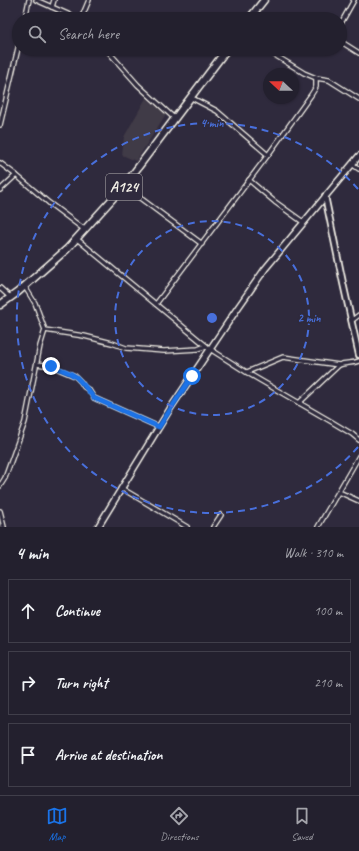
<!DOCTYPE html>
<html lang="en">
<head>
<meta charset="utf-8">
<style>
  body { margin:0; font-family:Caveat,sans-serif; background:#2b2836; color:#f1f3f6 }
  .compass { position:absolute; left:263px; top:68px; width:36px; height:36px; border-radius:50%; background:#23202e; box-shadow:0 1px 3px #0004; rotate:292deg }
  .stop { position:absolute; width:12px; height:12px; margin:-9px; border:3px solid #1a73e8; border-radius:50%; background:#fff }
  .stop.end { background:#1a73e8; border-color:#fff; box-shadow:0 1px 4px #0008 }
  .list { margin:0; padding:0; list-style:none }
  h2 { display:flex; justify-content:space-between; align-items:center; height:52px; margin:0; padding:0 16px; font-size:17px }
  h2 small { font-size:13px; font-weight:400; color:#a3a3aa }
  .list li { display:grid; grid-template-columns:26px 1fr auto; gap:12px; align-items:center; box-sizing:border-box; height:64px; margin:0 8px 8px; padding:0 8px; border:1px solid #403e4a; border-radius:0px }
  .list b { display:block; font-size:15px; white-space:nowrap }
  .list em { font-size:13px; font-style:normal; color:#a3a3aa }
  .icon { flex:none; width:22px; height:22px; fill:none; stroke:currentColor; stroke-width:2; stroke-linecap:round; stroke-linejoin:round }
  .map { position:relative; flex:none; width:359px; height:527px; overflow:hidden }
  .search { position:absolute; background:#23202e; box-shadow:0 1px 3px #0004; left:12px; right:12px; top:12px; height:44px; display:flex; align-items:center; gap:10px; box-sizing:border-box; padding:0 14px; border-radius:22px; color:#a3a3aa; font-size:15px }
  .sheet { height:268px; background:#23202e }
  nav { display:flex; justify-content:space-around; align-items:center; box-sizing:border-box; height:56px; border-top:1px solid #403e4a; background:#23202e; font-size:11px; color:#a3a3aa }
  nav a { display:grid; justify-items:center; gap:2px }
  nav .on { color:#1a73e8 }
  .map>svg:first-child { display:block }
</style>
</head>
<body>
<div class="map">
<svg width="359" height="527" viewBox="0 0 359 527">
  <rect width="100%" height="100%" fill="#2f2a3d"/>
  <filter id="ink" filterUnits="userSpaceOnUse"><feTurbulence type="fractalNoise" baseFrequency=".025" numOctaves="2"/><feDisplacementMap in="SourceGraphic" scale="8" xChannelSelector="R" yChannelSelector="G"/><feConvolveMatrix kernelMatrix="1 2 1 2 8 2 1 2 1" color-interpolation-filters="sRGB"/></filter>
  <g filter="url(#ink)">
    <path fill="#413a46" d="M146 98 166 114 136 161 122 155 124 137Z"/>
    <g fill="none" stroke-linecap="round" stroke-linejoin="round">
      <defs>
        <g id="minor">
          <path d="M36 0 79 19"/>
          <path d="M52 7 54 0"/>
          <path d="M25 19 29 0"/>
          <path d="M81 19 89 0"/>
          <path d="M340 25 354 0"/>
          <path d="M340 41 359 53"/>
          <path d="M106 49 138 85 174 118"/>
          <path d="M265 49 304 73 316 78 329 80 359 99"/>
          <path d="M190 97 217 111 268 155"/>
          <path d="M0 125 19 44"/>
          <path d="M0 163 16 175 49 203 85 230"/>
          <path d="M352 164 359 169"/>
          <path d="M249 180 275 202 303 222"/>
          <path d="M124 186 202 244"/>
          <path d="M0 190 16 175"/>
          <path d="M77 239 210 349 251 375 332 422 352 434 359 440"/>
          <path d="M25 287 35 303 45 330 84 336 112 343 126 348 139 349 164 351 198 349 206 346"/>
          <path d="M0 288 11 298"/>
          <path d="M156 304 268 155 311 95 316 87V78"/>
          <path d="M351 321 359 315"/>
          <path d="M37 364 51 366 75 376 81 382 84 387 89 390 94 398 159 427"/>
          <path d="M247 372 283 357 339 365"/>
          <path d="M299 403 339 365C346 362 352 364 359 361"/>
          <path d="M0 486 5 478 25 422 40 346 45 330"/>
          <path d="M121 488 187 527"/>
          <path d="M339 492 359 501"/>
          <path d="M0 511 4 527"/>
          <path d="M213 527 221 515"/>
          <path d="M318 527 359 456"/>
        </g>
        <path id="tertiary" d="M325 196 343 283 359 355"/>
        <path id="secondary" d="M98 527 170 409 237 309 265 269 359 156"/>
        <g id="trunk">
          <path d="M249 19 264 0"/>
          <path d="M0 305 18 292 67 249 124 186 227 49"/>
        </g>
      </defs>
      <use href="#minor" stroke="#f4f1e8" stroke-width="6"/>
      <use href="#tertiary" stroke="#f4f1e8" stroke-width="8"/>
      <use href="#secondary" stroke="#f4f1e8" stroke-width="8"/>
      <use href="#trunk" stroke="#f4f1e8" stroke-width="9"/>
      <use href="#minor" stroke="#2f2a3d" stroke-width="3.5"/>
      <use href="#tertiary" stroke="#2f2a3d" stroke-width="4.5"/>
      <use href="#secondary" stroke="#2f2a3d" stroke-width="5"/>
      <use href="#trunk" stroke="#2f2a3d" stroke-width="6"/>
    </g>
  </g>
  <g fill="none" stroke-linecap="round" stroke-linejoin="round" filter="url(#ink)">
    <path stroke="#1a73e8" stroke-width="5" d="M51 366C61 370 73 372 80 381 85 386 89 392 94 398L159 427 192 376"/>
  </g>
  <g fill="none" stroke="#486fdb" stroke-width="2" stroke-dasharray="7 5">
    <circle cx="212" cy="318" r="97"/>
    <path d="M358 447A195 195 0 1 1 358 189"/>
  </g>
  <g text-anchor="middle" stroke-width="3.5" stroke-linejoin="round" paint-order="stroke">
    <rect fill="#2f2a3d" stroke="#b9b5b5" stroke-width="1" x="106" y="174" width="36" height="26" rx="3"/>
    <g font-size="15" font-weight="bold" fill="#f4f1e8">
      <text x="124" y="192">A124</text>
    </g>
  </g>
  <circle cx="212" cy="318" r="6" fill="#486fdb" stroke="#2f2a3d" stroke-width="2"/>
  <g font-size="12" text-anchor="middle" font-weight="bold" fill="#486fdb" stroke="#2f2a3d" stroke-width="3.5" stroke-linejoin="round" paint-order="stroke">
    <text x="212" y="127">4 min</text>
    <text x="309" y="322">2 min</text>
  </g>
</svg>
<svg class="compass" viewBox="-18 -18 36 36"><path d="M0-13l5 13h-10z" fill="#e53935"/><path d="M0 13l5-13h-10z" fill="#a3a3aa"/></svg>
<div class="stop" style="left:192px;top:376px"></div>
<div class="stop end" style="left:51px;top:366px"></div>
<div class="search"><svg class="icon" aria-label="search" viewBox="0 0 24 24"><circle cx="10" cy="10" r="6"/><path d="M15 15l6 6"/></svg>Search here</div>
</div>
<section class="sheet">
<h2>4 min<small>Walk · 310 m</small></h2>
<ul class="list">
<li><svg class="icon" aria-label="ahead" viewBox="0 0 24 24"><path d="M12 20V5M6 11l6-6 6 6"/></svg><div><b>Continue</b></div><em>100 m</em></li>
<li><svg class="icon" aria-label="right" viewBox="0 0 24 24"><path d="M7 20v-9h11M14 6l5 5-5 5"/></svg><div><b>Turn right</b></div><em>210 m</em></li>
<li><svg class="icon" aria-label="arrive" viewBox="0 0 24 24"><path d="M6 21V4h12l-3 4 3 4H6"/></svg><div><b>Arrive at destination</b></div></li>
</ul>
</section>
<nav>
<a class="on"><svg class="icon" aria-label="map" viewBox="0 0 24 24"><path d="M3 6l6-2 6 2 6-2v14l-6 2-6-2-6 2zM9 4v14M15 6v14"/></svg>Map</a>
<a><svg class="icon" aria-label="directions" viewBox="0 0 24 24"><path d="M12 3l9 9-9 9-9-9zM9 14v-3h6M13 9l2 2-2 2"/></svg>Directions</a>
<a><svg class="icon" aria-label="saved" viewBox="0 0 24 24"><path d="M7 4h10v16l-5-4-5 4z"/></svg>Saved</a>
</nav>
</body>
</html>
